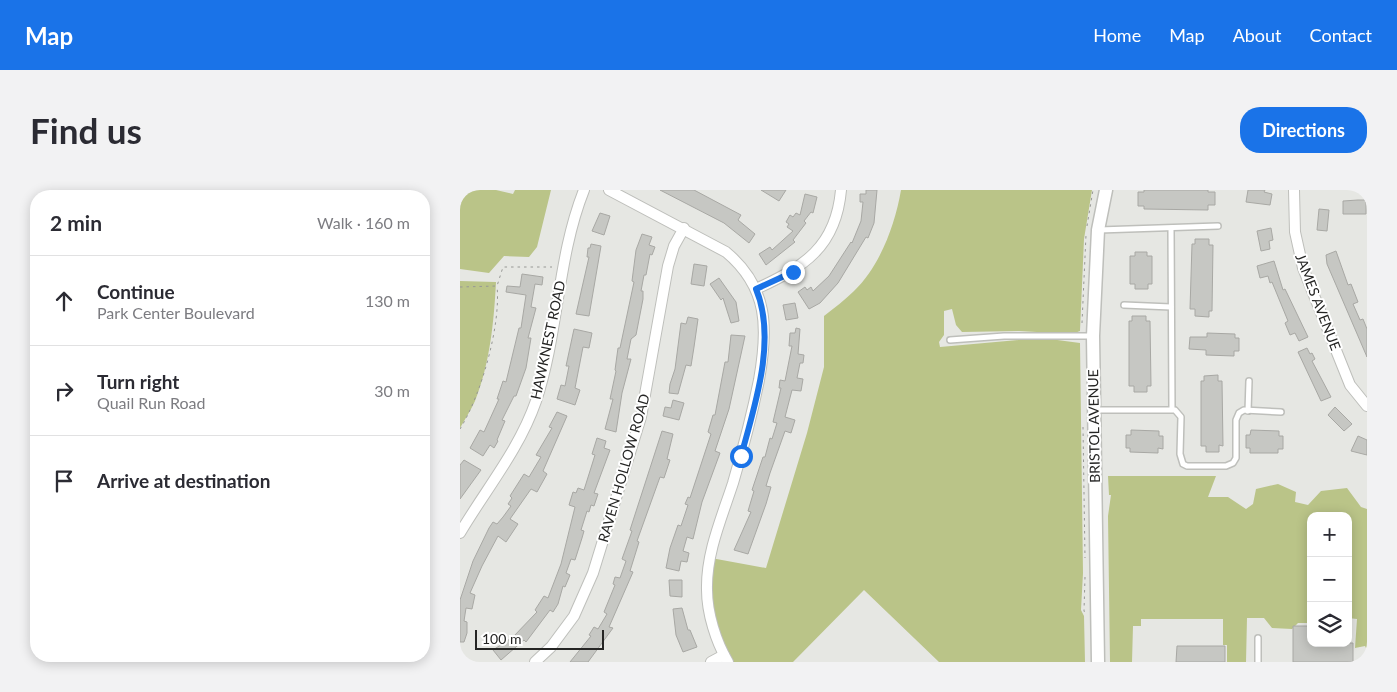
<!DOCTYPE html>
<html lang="en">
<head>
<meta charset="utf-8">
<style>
  body { margin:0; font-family:Lato,sans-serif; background:#f2f2f3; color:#2b2b33 }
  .controls { position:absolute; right:15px; bottom:15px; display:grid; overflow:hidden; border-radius:10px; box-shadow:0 2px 12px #0003 }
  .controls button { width:45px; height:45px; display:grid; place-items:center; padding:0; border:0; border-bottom:1px solid #e1e1e2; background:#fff; color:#2b2b33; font:25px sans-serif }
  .scale { position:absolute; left:15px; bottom:12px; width:129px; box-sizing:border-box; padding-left:5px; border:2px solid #252524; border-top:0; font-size:14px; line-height:18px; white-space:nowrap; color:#252524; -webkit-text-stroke:4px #fff; paint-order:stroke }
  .stop { position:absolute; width:15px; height:15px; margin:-11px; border:4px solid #1a73e8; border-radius:50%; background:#fff }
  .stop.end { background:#1a73e8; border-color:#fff; box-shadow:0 1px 5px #0008 }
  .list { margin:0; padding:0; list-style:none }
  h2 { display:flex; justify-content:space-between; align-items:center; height:65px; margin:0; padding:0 20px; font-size:21px }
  h2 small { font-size:16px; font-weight:400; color:#7c7c81 }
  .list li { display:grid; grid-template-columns:32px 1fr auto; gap:15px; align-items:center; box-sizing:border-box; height:90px; padding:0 20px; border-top:1px solid #e1e1e2 }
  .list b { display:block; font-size:19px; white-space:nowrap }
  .list p { margin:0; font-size:16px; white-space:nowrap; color:#7c7c81 }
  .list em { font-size:16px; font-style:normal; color:#7c7c81 }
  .icon { flex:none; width:28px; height:28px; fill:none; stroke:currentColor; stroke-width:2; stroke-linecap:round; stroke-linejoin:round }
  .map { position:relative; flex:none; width:907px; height:472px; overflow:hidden; border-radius:20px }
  header { display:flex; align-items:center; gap:30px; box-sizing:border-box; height:70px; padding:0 25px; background:#1a73e8; color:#fff }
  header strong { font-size:24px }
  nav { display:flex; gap:28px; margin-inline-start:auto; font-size:18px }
  .intro { display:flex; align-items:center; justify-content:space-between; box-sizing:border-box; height:120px; padding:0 30px }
  h1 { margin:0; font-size:35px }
  .button { padding:12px 22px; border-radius:20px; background:#1a73e8; color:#fff; font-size:18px; font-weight:700 }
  main { display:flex; gap:30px; padding:0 30px }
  aside { flex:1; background:#fff; border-radius:20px; box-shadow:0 2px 12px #0003 }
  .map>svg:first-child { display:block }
</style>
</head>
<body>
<header>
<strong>Map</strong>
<nav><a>Home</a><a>Map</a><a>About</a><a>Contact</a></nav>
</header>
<div class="intro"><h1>Find us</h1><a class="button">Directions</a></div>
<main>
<aside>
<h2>2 min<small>Walk · 160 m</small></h2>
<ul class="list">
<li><svg class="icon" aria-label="ahead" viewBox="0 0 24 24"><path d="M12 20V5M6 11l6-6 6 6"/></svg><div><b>Continue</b><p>Park Center Boulevard</p></div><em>130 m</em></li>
<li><svg class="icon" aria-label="right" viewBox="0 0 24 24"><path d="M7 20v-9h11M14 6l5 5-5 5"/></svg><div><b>Turn right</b><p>Quail Run Road</p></div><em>30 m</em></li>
<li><svg class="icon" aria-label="arrive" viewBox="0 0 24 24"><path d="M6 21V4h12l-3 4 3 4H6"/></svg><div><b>Arrive at destination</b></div></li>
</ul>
</aside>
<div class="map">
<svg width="907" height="472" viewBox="0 0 907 472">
  <rect width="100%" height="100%" fill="#e6e7e3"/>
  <g fill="#bac488">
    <path d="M0 0H36L53 4 55 0H91L77 57 69 67 44 66 29 83 0 79Z"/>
    <path d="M441 0H632L624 49 620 141 612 144 559 141 502 142 496 135 492 119 484 121V145L479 152 480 157 582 148 620 153 623 383 621 420 624 426 625 472H479L404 400 333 472H268L250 422 251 368 306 378 347 243 364 177V126C374 118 385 110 394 101 420 76 435 35 441 0Z"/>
    <path d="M0 91 36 92C34 131 30 174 15 211 11 220 5 229 0 238Z"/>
    <path d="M648 286H756L748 307H768L786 319 793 314 796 299 818 294 836 302 835 312 848 315 861 301 887 298 901 317 907 319V460L905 456 895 458 897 429 888 428V326H851V433H838L832 439 812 438 804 428H787L786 472H767V455H763V429H681V436H673L672 472H650L648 326 651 305H649Z"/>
  </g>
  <g fill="#c6c7c3" stroke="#a8a8a4">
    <path d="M200 0H234L281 25 278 30 295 44 289 53 264 33Z"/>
    <path d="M301 0H326L319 11Z"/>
    <path d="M406 0H417L414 33 408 48 406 47 378 93 360 113 349 119 338 102 345 97 347 100 351 97 353 101 369 86 391 52 392 53 401 31 403 12H400V4H406Z"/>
    <path d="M684 0H748V2H755V15H748V20L684 19V16H678V2H684Z"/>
    <path d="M788 0H805L804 2 812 4 810 15 786 12Z"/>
    <path d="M345 4 357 7 353 23 351 22 344 31 346 33 333 50 335 52 306 75 299 64 310 57 312 60 333 41 327 37 329 34 326 32 330 25 333 27 336 23 340 25Z"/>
    <path d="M898 10H906V24H883V11Z"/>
    <path d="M859 19 869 20 867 41 857 40Z"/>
    <path d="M140 23 150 26 144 45 132 41Z"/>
    <path d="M811 38 813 50 809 51 810 59 801 61 797 41Z"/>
    <path d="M182 44 192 47 189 55 195 57 192 65 190 64 186 85H184L181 101H183V109L176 145 171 149 167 169H171L162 203 156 242 145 239 153 209H150L156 181 155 180 158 158H160L174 92 172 91 176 60Z"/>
    <path d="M735 49H749V55H753L752 121H749V127L735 126V119H730L732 54H735Z"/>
    <path d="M131 54 141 56 129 126 116 124 129 67H127L128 58H130Z"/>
    <path d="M876 61 888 95 891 94 898 112 893 114 900 130 903 129 907 139V167L867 74 866 65Z"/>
    <path d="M675 62H687V66H692V94H688V99H675V94H670V66H675Z"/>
    <path d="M814 71 823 100 825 99 848 147 839 151 835 143 830 145 825 133 828 131 812 92 810 93 808 86 800 88 797 76Z"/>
    <path d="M234 74 247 76 244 96 231 94Z"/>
    <path d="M62 84 83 87 82 95 75 94 71 117 76 118 68 148H71L66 178 56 206H54L42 230 45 231 37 250 38 251 34 258 30 255 23 266 10 258 20 240 24 242 39 209H37L43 191 46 192 59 138H61L66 105 46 102 47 96 60 97Z"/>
    <path d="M259 88 276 112 279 131 271 133 263 108 261 110 250 94Z"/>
    <path d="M335 113 338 128 326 130 323 115Z"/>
    <path d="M672 126H686V131H690L691 196H687V202H674V196H669V131H672Z"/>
    <path d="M228 127 238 129 234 157 231 176 226 175 218 204 209 203 210 194 215 179 221 133 226 134Z"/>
    <path d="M336 138 340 139 338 164 344 165 343 173H340L337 188 343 189 341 201 332 200 325 227 335 230 331 243 325 241 310 283 306 296 311 297 306 314 288 364 274 360 291 322 288 321 294 301 292 300 303 267H305L310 248 312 249 317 233 313 232 321 198H319L320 190 325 191 332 156H329L330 143H335Z"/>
    <path d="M114 139 132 143 129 158 123 157 115 198 120 200 115 215 97 209 101 195 105 196 109 176H106Z"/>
    <path d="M747 143 775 144V148H779V161H774V166L746 165V160L729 159 730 147H747Z"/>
    <path d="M271 145 285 146 269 219 255 261 260 263 242 312 233 349 227 347 223 361 229 363 227 372 221 371 219 381 206 378 210 358 218 335 221 336 228 315 225 314 228 307 230 308 251 244 248 242 253 225H255L265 172H268Z"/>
    <path d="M847 158 850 164 852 163 855 169 852 171 871 207 861 211 838 162Z"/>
    <path d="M758 185V191H762L763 256 759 255V262H746V256H741V191H744V186Z"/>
    <path d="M213 210 224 213 219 230 203 226 205 217 211 218Z"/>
    <path d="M875 217 892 234 884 241 868 225Z"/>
    <path d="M97 222 107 226 83 281 87 284 77 302 71 299 50 329 58 334 46 352 38 346 22 376 10 403 15 405 12 419 6 418 4 431 7 432V443L4 452H0V410L13 371 29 338 33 332 37 334 43 327 51 316 48 314 52 308 50 306 64 284 69 287 81 267 76 265 92 238 89 237Z"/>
    <path d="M671 240 699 241V246H703V259L698 258V263L670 262V258H666V245H671Z"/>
    <path d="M791 240 819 241V246H823V259H818V263H790V258H786V245H790Z"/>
    <path d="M202 241 213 244 207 269 210 270 204 288 200 287 177 351 179 352 170 381 173 382 149 437 153 438 128 472H110L131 446 129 445 134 437 138 439 147 424 144 422 155 395 153 394 155 387 160 388 166 371 162 369 172 341 170 340Z"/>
    <path d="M898 246 907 250V265L891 261Z"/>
    <path d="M137 248 146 251 144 258 150 260 134 303 138 304 134 316 131 315 129 322 127 321 121 340 124 341 122 348 115 370 111 369 106 383 110 385 105 397 103 396 98 414 93 422 90 420 66 452 64 450 41 470 33 460 53 447 77 422 75 420 84 406 88 408 101 374 115 317 109 315 113 302 116 303 118 298 124 300 135 265 132 264Z"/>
    <path d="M4 270 21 280 0 309V275Z"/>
    <path d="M209 390H222V407L210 406Z"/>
    <path d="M222 418 228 440H230L237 457 223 462 216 445 213 419Z"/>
    <path d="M833 436H851V453H893V472H833Z"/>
    <path d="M717 456H765V472H716Z"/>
  </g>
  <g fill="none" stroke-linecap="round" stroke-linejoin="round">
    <defs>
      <g id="service">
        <path d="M711 38 712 219"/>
        <path d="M639 40 758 36"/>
        <path d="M664 115 711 117"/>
        <path d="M490 150 544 146H632"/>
        <path d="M635 220H715L721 227 720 264 723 274 727 276H766L773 273 776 268V230L779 223 784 220 821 222"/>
        <path d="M788 221 789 191"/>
        <path d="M798 472V448"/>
      </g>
      <g id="minor">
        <path d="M149 0 266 62C309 98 308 139 299 190 292 225 283 259 273 293 262 327 246 363 247 400 247 423 256 452 268 472"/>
        <path d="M834 0 835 42 843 78 890 195 907 216"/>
        <path d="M296 99C344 77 376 57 381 0"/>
        <path d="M0 343C26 299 59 260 76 211 99 142 97 68 124 0"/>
        <path d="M75 472 91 457 114 426 133 383 181 227 208 76 214 56 224 38"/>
        <path d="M251 472 264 465"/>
      </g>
      <path id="tertiary" d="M638 472 633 146 638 40 646 0"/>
    </defs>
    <use href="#service" stroke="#bebfbb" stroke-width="8"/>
    <use href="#minor" stroke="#bebfbb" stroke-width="12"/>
    <use href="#tertiary" stroke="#bebfbb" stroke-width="15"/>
    <g stroke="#979895" stroke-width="1" stroke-dasharray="2.5 4" stroke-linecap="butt">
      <path d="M627 36 633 0"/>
      <path d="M0 97 37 96 43 77H92"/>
      <path d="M622 133 626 45"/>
      <path d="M623 237 625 368"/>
      <path d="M0 239C21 205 41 136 37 96"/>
      <path d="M625 387 624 421 626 425"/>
    </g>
    <use href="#service" stroke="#fff" stroke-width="5"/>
    <use href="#minor" stroke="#fff" stroke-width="10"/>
    <use href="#tertiary" stroke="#fff" stroke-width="12"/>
  </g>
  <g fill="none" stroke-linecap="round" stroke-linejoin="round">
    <path stroke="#1a73e8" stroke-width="6" d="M281 266C295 215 317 149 296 99L333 82"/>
  </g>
  <g text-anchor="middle" stroke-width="4" stroke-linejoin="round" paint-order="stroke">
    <g font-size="14" fill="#252524" stroke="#fff">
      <text transform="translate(858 112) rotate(69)" y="5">JAMES AVENUE</text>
      <text transform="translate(88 150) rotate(-78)" y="5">HAWKNEST ROAD</text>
      <text transform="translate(634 236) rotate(-91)" y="5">BRISTOL AVENUE</text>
      <text transform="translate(164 278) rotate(-74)" y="5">RAVEN HOLLOW ROAD</text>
    </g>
  </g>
</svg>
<div class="controls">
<button>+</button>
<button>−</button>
<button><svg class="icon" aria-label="layers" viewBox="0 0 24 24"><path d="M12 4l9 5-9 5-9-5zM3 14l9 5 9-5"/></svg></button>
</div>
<div class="scale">100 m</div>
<div class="stop" style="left:281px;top:266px"></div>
<div class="stop end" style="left:333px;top:82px"></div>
</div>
</main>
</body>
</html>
